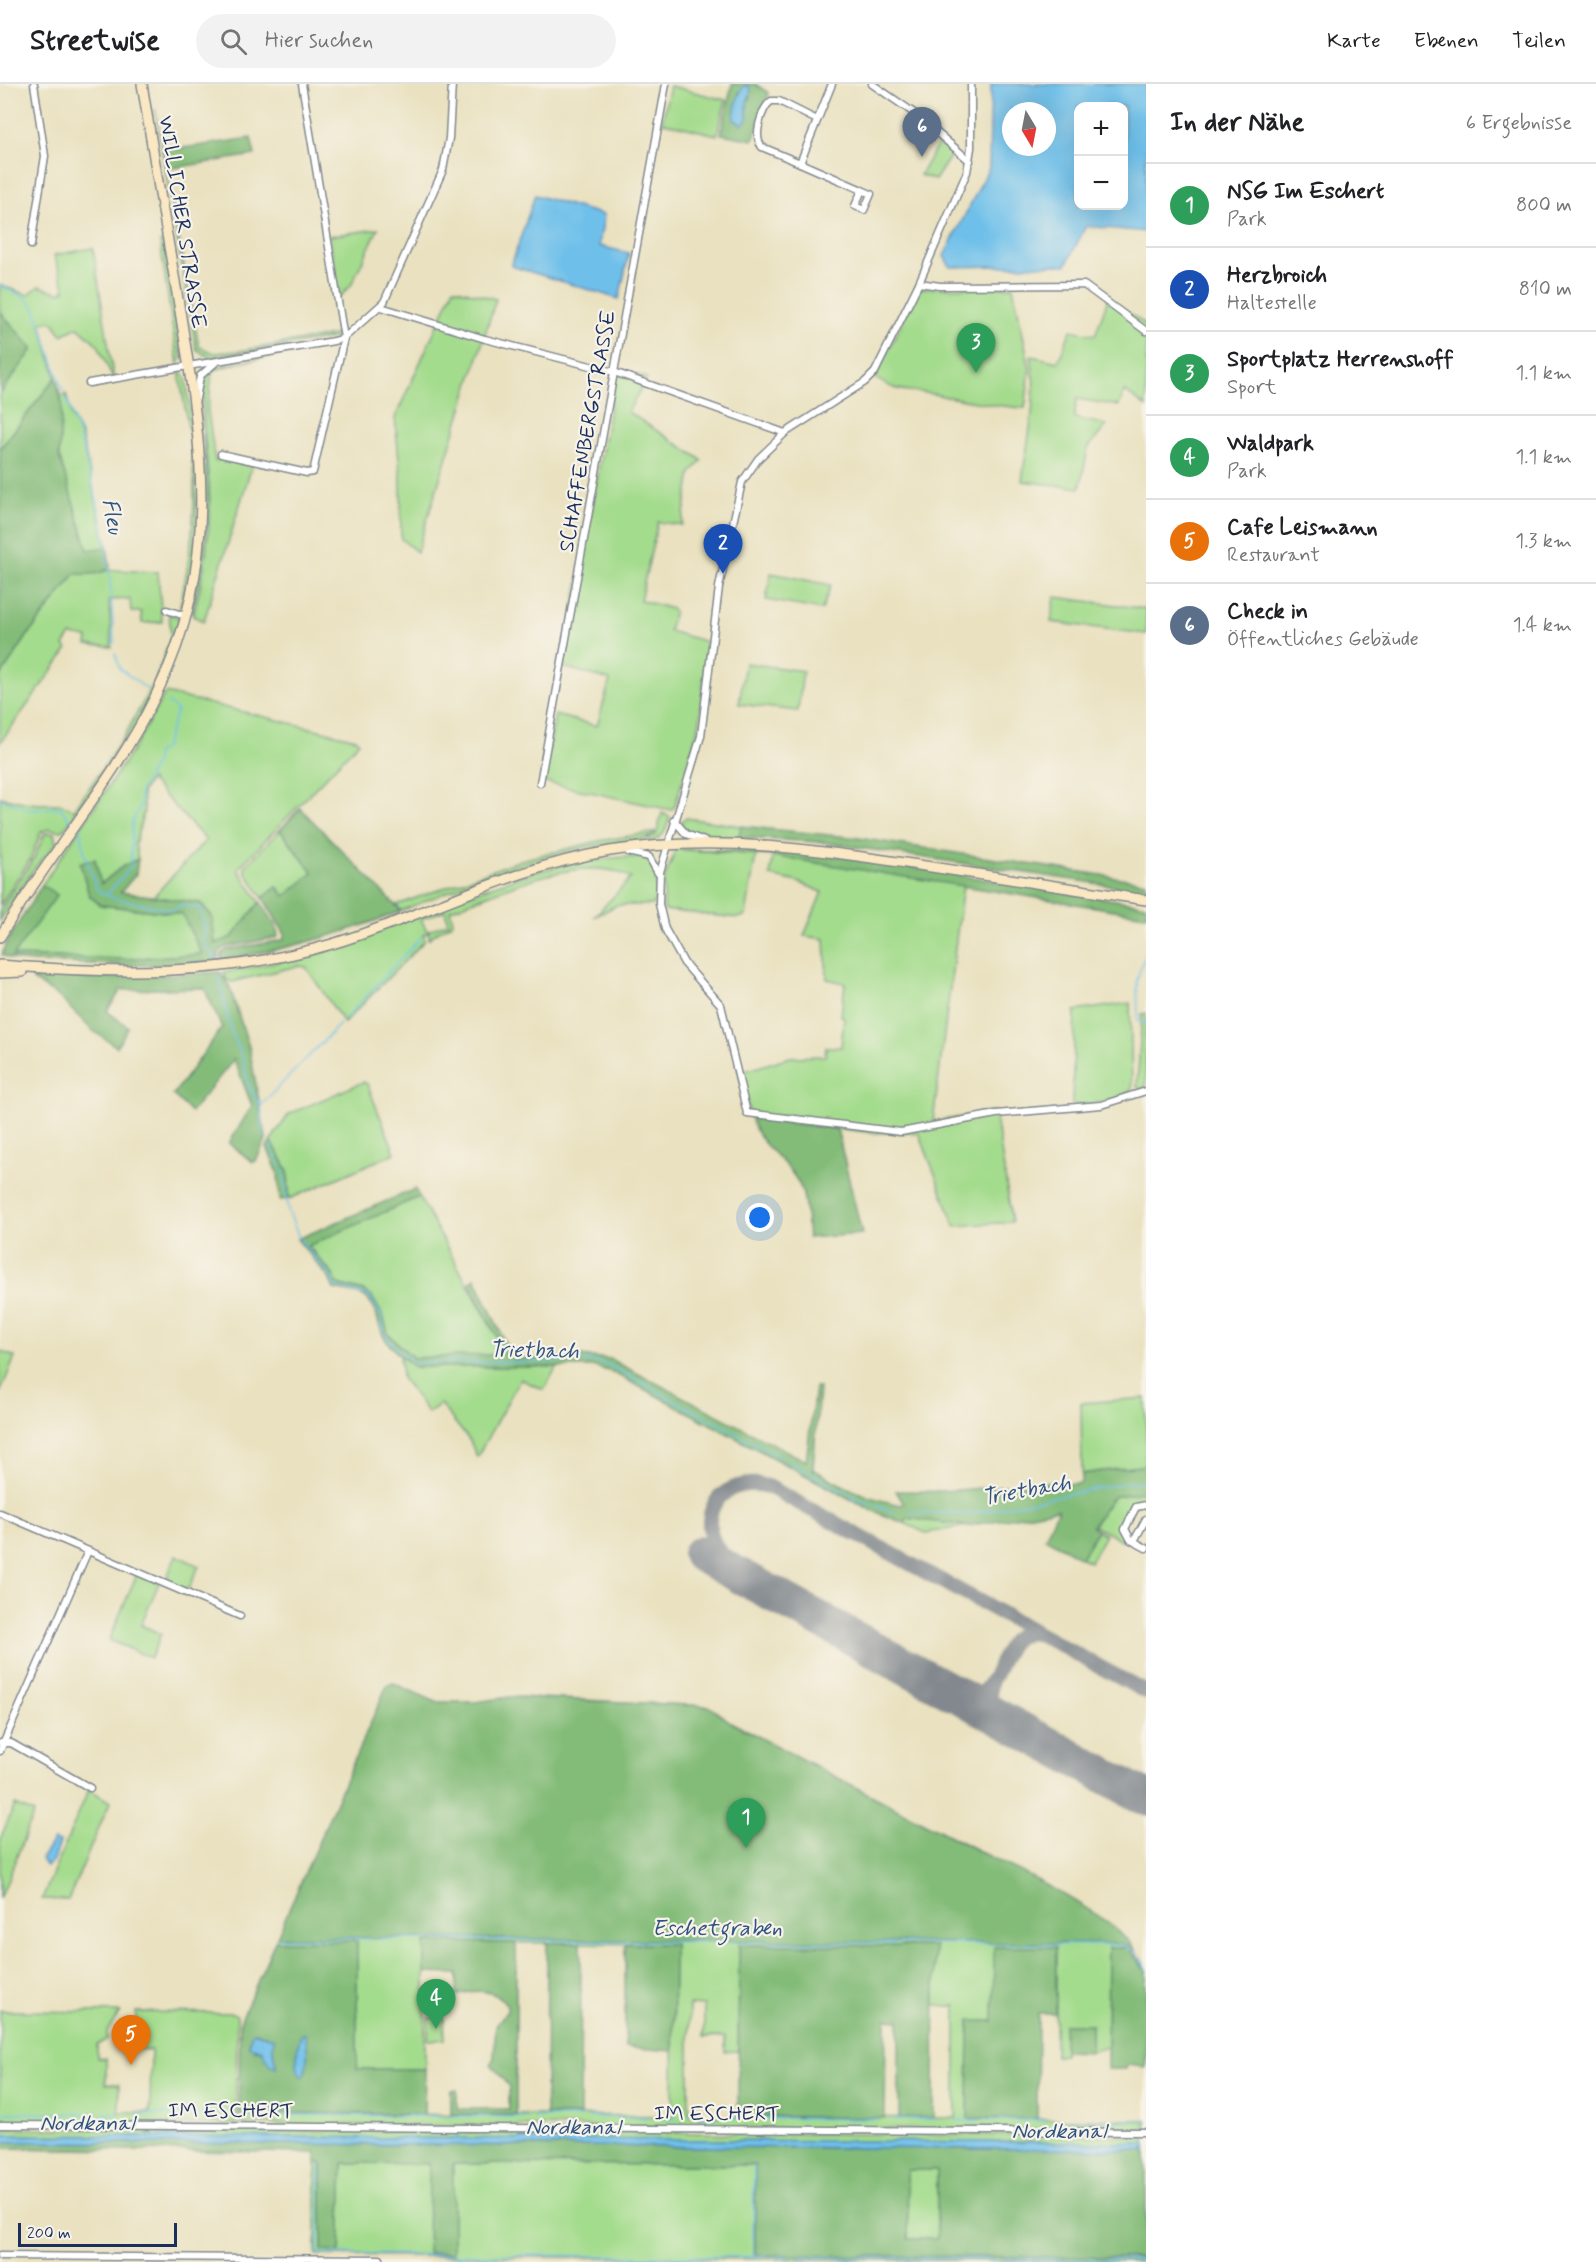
<!DOCTYPE html>
<html lang="de">
<head>
<meta charset="utf-8">
<style>
  body { margin:0; font-family:Mynerve,sans-serif; background:#f2f2f2; color:#202124 }
  .controls { position:absolute; right:18px; top:18px; display:grid; overflow:hidden; border-radius:12px; box-shadow:0 6px 24px #0002 }
  .controls button { width:54px; height:54px; display:grid; place-items:center; padding:0; border:0; border-bottom:2px solid #e0e0e0; background:#fff; color:#202124; font:30px sans-serif }
  .compass { position:absolute; left:1002px; top:18px; width:54px; height:54px; border-radius:50%; background:#fff; box-shadow:0 6px 24px #0002; rotate:170deg }
  .scale { position:absolute; left:18px; bottom:15px; width:159px; box-sizing:border-box; padding-left:6px; border:3px solid #1b2f5e; border-top:0; font-size:16px; line-height:21px; white-space:nowrap; color:#1b2f5e; -webkit-text-stroke:4px #f7f3e8; paint-order:stroke }
  .you { position:absolute; left:760px; top:1134px; width:21px; height:21px; margin:-15px; border:4px solid #fff; border-radius:50%; background:#1a73e8; box-shadow:0 0 0 9px #1a73e833 }
  .badge { display:grid; place-items:center; width:39px; height:39px; border-radius:50%; background:#0f766e; color:#fff; font-size:20px; font-weight:700 }
  .pin { position:absolute; translate:-50% -50px; filter:drop-shadow(0 2px 3px #0008) }
  .pin::after { content:''; position:absolute; top:32px; width:21px; height:18px; background:inherit; clip-path:polygon(0 0,100% 0,50% 100%) }
  .list { margin:0; padding:0; list-style:none }
  h2 { display:flex; justify-content:space-between; align-items:center; height:78px; margin:0; padding:0 24px; font-size:26px }
  h2 small { font-size:20px; font-weight:400; color:#757577 }
  .list li { display:grid; grid-template-columns:39px 1fr auto; gap:18px; align-items:center; box-sizing:border-box; height:84px; padding:0 24px; border-top:2px solid #e0e0e0 }
  .list b { display:block; font-size:22px; white-space:nowrap }
  .list p { margin:0; font-size:20px; white-space:nowrap; color:#757577 }
  .list em { font-size:20px; font-style:normal; color:#757577 }
  .icon { flex:none; width:33px; height:33px; fill:none; stroke:currentColor; stroke-width:2; stroke-linecap:round; stroke-linejoin:round }
  .map { position:relative; flex:none; width:1146px; height:2178px; overflow:hidden }
  header { display:flex; align-items:center; gap:36px; box-sizing:border-box; height:84px; padding:0 30px; background:#fff; border-bottom:2px solid #e0e0e0 }
  header strong { font-size:28px }
  nav { display:flex; gap:33px; margin-inline-start:auto; font-size:21px }
  .search { width:420px; height:54px; background:#f2f2f2; display:flex; align-items:center; gap:15px; box-sizing:border-box; padding:0 21px; border-radius:33px; color:#757577; font-size:22px }
  main { display:flex }
  aside { flex:1; background:#fff }
  .map>svg:first-child { display:block }
</style>
</head>
<body>
<header>
<strong>Streetwise</strong>
<div class="search"><svg class="icon" aria-label="search" viewBox="0 0 24 24"><circle cx="10" cy="10" r="6"/><path d="M15 15l6 6"/></svg>Hier suchen</div>
<nav><a>Karte</a><a>Ebenen</a><a>Teilen</a></nav>
</header>
<main>
<div class="map">
<svg width="1146" height="2178" viewBox="0 0 1146 2178">
  <rect width="100%" height="100%" fill="#f7f3e8"/>
  <filter id="ink" filterUnits="userSpaceOnUse"><feTurbulence type="fractalNoise" baseFrequency=".0167" numOctaves="2"/><feDisplacementMap in="SourceGraphic" scale="12" xChannelSelector="R" yChannelSelector="G"/><feConvolveMatrix kernelMatrix="1 2 1 2 8 2 1 2 1" color-interpolation-filters="sRGB"/></filter>
  <filter id="wash" filterUnits="userSpaceOnUse"><feTurbulence type="fractalNoise" baseFrequency=".008" numOctaves="4" result="noise"/><feDisplacementMap in="SourceGraphic" scale="24" xChannelSelector="R" yChannelSelector="G"/><feGaussianBlur stdDeviation="1.35" result="paint"/><feColorMatrix in="noise" values="0 0 0 0 0 0 0 0 0 0 0 0 0 0 0 0 0 1.4 0 .05"/><feComposite in="paint" operator="in"/></filter>
  <g filter="url(#wash)">
    <rect width="100%" height="100%" fill="#e9e1bf"/>
    <g fill="#a4dc8d" stroke="#608676" stroke-width="1.5" fill-rule="evenodd">
      <path d="M670 2 726 16 717 51 662 38Z"/>
      <path d="M155 25 199 263 214 269 239 267 339 250 338 253 210 274 196 265Z"/>
      <path d="M940 57 945 61 943 64 953 68 935 96 920 91Z"/>
      <path d="M378 145 351 201 340 213 329 152Z"/>
      <path d="M160 158H164L182 274 178 280Z"/>
      <path d="M93 164 114 297 98 261 78 243 62 251 52 237 41 239 56 293 0 365V310L33 265 0 228V201L28 211 39 202 59 209 65 206 54 171Z"/>
      <path d="M1013 203 1030 285 1025 324C993 322 964 316 933 310 907 305 899 310 875 294L918 206 924 204Z"/>
      <path d="M454 204 496 215 417 468 401 455V396L395 334Z"/>
      <path d="M1108 215 1146 241V323L1124 307 1119 322 1077 315 1074 334 1107 341 1088 364 1080 404 1022 397C1027 357 1039 312 1031 272L1058 278 1071 246 1095 251Z"/>
      <path d="M330 260 237 279 212 287 208 327 215 377 227 373 253 378 204 537 193 532C203 496 209 459 210 422 210 389 196 308 210 284Z"/>
      <path d="M617 285 647 294 628 328 702 376 691 389 682 441 658 438 640 516 672 525 674 528 669 547 707 558 700 638 675 722 671 726 544 698 555 631 597 642 610 596 563 583Z"/>
      <path d="M179 287 184 290 186 295C197 373 204 449 183 527L179 528C187 489 194 450 194 410 194 369 185 327 179 287Z"/>
      <path d="M205 291C194 319 207 366 208 397 209 441 203 487 191 530L205 435V378L200 322V296Z"/>
      <path d="M66 310 72 333 81 351 107 463 88 467 59 372 61 312Z"/>
      <path d="M112 486 158 488 162 538 142 539 141 528H131L130 515 109 516 112 563 87 561 88 554 71 551 64 561 67 566 0 659V593L28 551 75 490Z"/>
      <path d="M771 489 831 501 822 526 766 516Z"/>
      <path d="M1055 513 1146 525V550L1051 538Z"/>
      <path d="M169 529 181 535 157 602 139 635 85 718 77 727 74 726V732L62 747 48 745 41 748 31 774 0 821V713C13 716 27 720 40 720 54 720 61 718 74 726L122 656 155 597 171 553Z"/>
      <path d="M745 579 803 587 798 627 739 620Z"/>
      <path d="M165 609 356 655 359 658 238 785 260 818 232 853 215 861 212 832 200 819 153 813 206 756 150 696 142 708 144 727 135 760 138 775 122 783 101 800 81 779 89 811 100 821 182 830 202 870 124 875 12 872 57 811 42 801 134 664Z"/>
      <path d="M662 729 670 733C666 745 664 755 649 758L648 755 656 751Z"/>
      <path d="M686 734 741 742 739 754 688 749 680 738Z"/>
      <path d="M280 746 313 789 285 812 277 803 263 814 245 787V783Z"/>
      <path d="M656 748C647 759 605 760 589 763 524 776 463 801 401 827L397 821 521 776 599 757Z"/>
      <path d="M45 749H54L56 760 33 786 0 837V826L34 774Z"/>
      <path d="M676 765 756 770 746 831 739 834 664 826V796Z"/>
      <path d="M773 772 963 801 933 1038 995 1027 1012 1138 955 1142 919 1049H875L751 1034 739 989 790 973 825 972 826 963H841L844 933 841 932 845 899 827 895 825 855 804 852 822 808 798 798 770 792Z"/>
      <path d="M633 773 648 775C655 785 661 810 652 821H617L594 833 631 794C585 766 496 808 450 826L453 837C447 846 434 846 429 856V848L423 851 425 856 344 939 306 883 298 882 232 898 227 896 224 888C261 882 299 875 335 862 432 829 528 775 633 773ZM445 826 448 839 427 847 421 835Z"/>
      <path d="M1130 919 1132 1004C1121 1021 1090 1020 1072 1021L1075 927Z"/>
      <path d="M1146 929V1003L1140 1005 1137 1003 1142 930Z"/>
      <path d="M363 998 367 1000 395 1069 289 1115 288 1087 271 1056 289 1030Z"/>
      <path d="M419 1113 507 1271 413 1274 388 1250 383 1232 364 1207 337 1200 333 1191 307 1161Z"/>
      <path d="M0 1267 15 1273 0 1309Z"/>
      <path d="M400 1272 415 1283 557 1282 544 1306 520 1295 477 1373 470 1357 440 1320 428 1329 402 1294Z"/>
      <path d="M1146 1314V1381L1082 1390 1081 1319Z"/>
      <path d="M1146 1407V1418H1139L1134 1422 1130 1420 1119 1439 1123 1442 1124 1452 1122 1457 1093 1441 1113 1413Z"/>
      <path d="M907 1434 967 1442 926 1449 904 1439Z"/>
      <path d="M1097 1446 1105 1451 1090 1478 1081 1474Z"/>
      <path d="M176 1471 199 1482 189 1504 185 1506 165 1498Z"/>
      <path d="M137 1490 159 1499 141 1541 161 1550 151 1574 109 1556Z"/>
      <path d="M520 1613 708 1622 732 1639 1031 1794 1095 1830 1130 1859 1146 1883V1887L1134 1868 1108 1864 1107 1963 1091 1968V1941L1065 1940 1064 1971 1055 1972 1056 1864 993 1937 969 1938 968 2034 1146 2036V2047L239 2040V2029L673 2032 674 1860 425 1858V1985H357V1858L275 1857 277 1853 517 1855ZM739 1861 935 1862V1922H956V2034L689 2032V1921L704 1922V1953H725V1968L738 1967Z"/>
      <path d="M89 1705 110 1718 68 1816 42 1815Z"/>
      <path d="M15 1721 34 1729 0 1815V1755Z"/>
      <path d="M0 1927 120 1928 107 1948V1955L97 1961V1974L106 1975V2000H119V2028H150L151 1966 136 1965V1928L234 1929 237 1932 236 2040 0 2039Z"/>
      <path d="M428 1934H444L445 1955 428 1956Z"/>
      <path d="M0 2045 1146 2052V2059L0 2051Z"/>
      <path d="M316 2079H322V2167H340L343 2079H429V2169H453L452 2080 755 2081V2171L1146 2174V2178L316 2171Z"/>
      <path d="M907 2086H937V2155L908 2156Z"/>
    </g>
    <g fill="#83bc78" stroke="#4f766b" stroke-width="1.5" fill-rule="evenodd">
      <path d="M732 0H755L769 9 753 56 721 50ZM739 8 751 13 747 18V36L735 28Z"/>
      <path d="M251 54 255 71 167 85 162 67Z"/>
      <path d="M0 228 33 265 0 310Z"/>
      <path d="M56 293 62 319 59 372 88 466 107 463 110 483C102 492 86 490 75 490L28 551 0 593V365Z"/>
      <path d="M300 724 401 827C339 852 286 865 221 876V871L226 866 283 856 285 850 263 814 277 803 285 812 313 789 280 746Z"/>
      <path d="M741 742 858 754 1146 798V807L821 758 739 754Z"/>
      <path d="M676 765 815 768 1146 821V831L773 772Z"/>
      <path d="M95 775 101 800 122 783 138 775 136 790 121 808 200 819 212 832 215 860 232 853 260 818 276 841 278 853 226 863 219 868 217 877C167 883 116 881 65 879 45 878 21 880 2 871L5 861 42 801 57 811 13 872 124 875 202 870 182 830 100 821 89 811 80 779Z"/>
      <path d="M220 888 229 901 249 963 266 1055 256 1077 252 1078 229 1059 252 1022 234 975 191 1028 173 1011 222 944 204 904 121 906 107 927 128 943 117 963 92 946 58 912 33 896V891L122 893Z"/>
      <path d="M751 1034 837 1045 862 1150 808 1154C806 1138 807 1117 800 1102 788 1076 758 1063 751 1034Z"/>
      <path d="M271 1056 288 1087 289 1115 280 1116 278 1089 267 1063Z"/>
      <path d="M415 1105 419 1113 308 1162 333 1191 337 1200 364 1207 372 1213 383 1232 388 1250 413 1274 506 1270 469 1199 475 1194 513 1275 580 1272 610 1275 806 1377 815 1303H819L813 1385C842 1402 868 1415 902 1421L904 1420 896 1407C948 1409 997 1402 1049 1398 1060 1398 1070 1402 1081 1399L1082 1390 1146 1381V1407L1113 1413 1092 1442 1097 1446 1081 1474 1045 1454 1058 1425 967 1442 907 1434 904 1439 871 1426 614 1289 596 1283H415C403 1274 392 1266 384 1253 377 1240 378 1219 362 1211 354 1208 342 1207 334 1205L329 1194 297 1155Z"/>
      <path d="M393 1599 436 1618H475L510 1613 709 1622 732 1639C811 1680 891 1721 971 1763 1010 1783 1114 1830 1135 1866L1121 1860 277 1853 387 1601Z"/>
      <path d="M275 1857H357V1985H425L424 2030 239 2029 240 1938ZM256 1948 266 1952 276 1979 270 1981 262 1966 254 1965 250 1956Z"/>
      <path d="M425 1858 516 1859V2031L451 2030V2006H457V2025H509V2003L491 1980 494 1973 496 1941 507 1927V1921C495 1904 473 1905 456 1912L457 1890 425 1889Z"/>
      <path d="M547 1859H581L580 2031H546Z"/>
      <path d="M625 1860H674L673 1967 625 1963Z"/>
      <path d="M739 1861 935 1862 934 2034H899V1936L886 1935 885 2034 738 2032Z"/>
      <path d="M994 1863H1056V1929H1038L1037 2035 968 2034 969 1937H993Z"/>
      <path d="M1108 1864H1128L1146 1887V1983L1127 1981 1126 1985H1107Z"/>
      <path d="M1064 1940H1091V1968L1064 1967Z"/>
      <path d="M0 2058 1146 2066V2174L755 2171V2081L453 2080V2169H428L429 2080 343 2079 340 2168 322 2167V2079H316V2069L0 2064ZM907 2086H937V2155H908Z"/>
    </g>
    <g fill="#6ec0ea" stroke="#4478a4" stroke-width="1.5" fill-rule="evenodd">
      <path d="M991 0H1146V148L1086 142 1066 181 950 183 944 172 989 84ZM1078 22H1124V122H1078ZM1011 27H1047V63H1011Z"/>
      <path d="M744 2H749L751 8 747 18V36L742 40 734 36C734 26 738 9 744 2Z"/>
      <path d="M535 111 604 131 599 162 629 169 619 215 511 182Z"/>
      <path d="M54 1756 60 1758 54 1776 46 1783 41 1775Z"/>
      <path d="M252 1948 274 1954 273 1965 276 1983 270 1981 262 1966 249 1962Z"/>
      <path d="M302 1950H305C308 1961 309 1985 302 1993 294 1985 296 1960 302 1950Z"/>
      <path d="M0 2051 1146 2059V2066L0 2058Z"/>
    </g>
    <g fill="none" stroke-linecap="round" stroke-linejoin="round">
      <g stroke="#6ec0ea" stroke-width="1.5">
        <path d="M0 201 24 213 35 224 63 307"/>
        <path d="M66 314 80 353 103 442 110 496 114 559"/>
        <path d="M115 569 120 585 148 606"/>
        <path d="M0 716C11 716 17 722 28 725 38 728 50 722 61 724L70 737"/>
        <path d="M81 746 84 767 97 806 113 814 172 826 182 821 201 825 205 842 204 858 216 876"/>
        <path d="M107 810 131 783 132 738 140 723V708L156 677 157 669 165 663 177 626 167 618"/>
        <path d="M1146 867 1137 896 1138 936 1146 940"/>
        <path d="M219 893 230 944 242 972 249 1003 261 1022 263 1053"/>
        <path d="M344 936 421 853"/>
        <path d="M261 1021 340 940"/>
        <path d="M270 1061 284 1089 288 1126 300 1156 330 1192 335 1203 369 1212 381 1231 385 1251 397 1265 415 1279 591 1277 607 1280 857 1415 894 1428"/>
        <path d="M910 1428 971 1430 1124 1399 1146 1398"/>
        <path d="M277 1854 1121 1861 1135 1868 1146 1885"/>
        <path d="M0 2029 118 2030"/>
        <path d="M136 2030H235"/>
        <path d="M242 2031H288"/>
        <path d="M293 2031 445 2032"/>
        <path d="M449 2032 528 2033"/>
        <path d="M533 2033H582"/>
        <path d="M588 2033H646"/>
        <path d="M651 2033 679 2034"/>
        <path d="M698 2034H716"/>
        <path d="M730 2034 876 2035"/>
        <path d="M894 2035H935"/>
        <path d="M956 2036H984"/>
        <path d="M987 2036H1046"/>
        <path d="M1068 2037H1080"/>
        <path d="M1084 2037H1089"/>
        <path d="M1092 2037H1112"/>
        <path d="M1115 2037H1138"/>
        <path d="M1141 2037H1146"/>
        <path d="M320 2082 318 2170 789 2173"/>
        <path d="M753 2172 754 2083"/>
        <path d="M797 2173 994 2175"/>
        <path d="M1001 2175 1146 2176"/>
      </g>
      <g stroke="#82888e" stroke-width="15">
        <path d="M749 1497C734 1485 716 1469 711 1450 701 1412 742 1390 773 1405L1146 1608"/>
        <path d="M991 1597C986 1615 994 1627 1008 1638"/>
        <path d="M959 1612C1006 1624 994 1538 1038 1550"/>
      </g>
      <path stroke="#82888e" stroke-width="36" d="M700 1470 1146 1714"/>
    </g>
  </g>
  <g filter="url(#ink)">
    <g fill="none" stroke-linecap="round" stroke-linejoin="round">
      <defs>
        <g id="street">
          <path d="M872 0 914 29 970 77"/>
          <path d="M971 0V64L967 88 919 199 875 288 865 298 785 349 758 375 742 398 719 503 701 652 660 788 659 820 665 845 684 879 721 921 747 1029 901 1048 996 1030 1101 1021 1146 1007"/>
          <path d="M817 36 779 17H771C761 25 753 53 762 63L800 79 832 0"/>
          <path d="M800 79 862 106 855 122 864 126 871 110 862 106"/>
          <path d="M31 161 45 72 34 0"/>
          <path d="M919 199 940 202 1084 201 1146 247"/>
          <path d="M381 223 485 255 614 288 785 349"/>
          <path d="M89 299 334 257 344 254 384 218 443 86 449 54 452 0"/>
          <path d="M196 315 200 292 215 279"/>
          <path d="M221 370 307 389 313 388 344 254 302 0"/>
          <path d="M167 526 185 532"/>
          <path d="M540 699 666 0"/>
          <path d="M674 736 686 750 704 757"/>
          <path d="M628 768 649 773 658 789"/>
          <path d="M1146 1421 1136 1423 1125 1445 1131 1456 1146 1464"/>
          <path d="M0 1429 240 1532"/>
          <path d="M1134 1457 1146 1435"/>
          <path d="M1 1659H11L90 1704"/>
          <path d="M0 1667 88 1467"/>
          <path d="M0 2041 1146 2048"/>
          <path d="M0 2172 380 2175 381 2178"/>
        </g>
        <g id="secondary">
          <path d="M0 853C48 771 115 696 156 611 222 476 202 362 179 221 166 147 154 74 142 0"/>
          <path d="M0 881C113 890 222 893 332 860 428 831 508 784 610 767 716 750 821 766 925 782 999 793 1072 805 1146 816"/>
          <path d="M0 889 22 888"/>
        </g>
      </defs>
      <use href="#street" stroke="#82888e" stroke-width="9"/>
      <use href="#secondary" stroke="#82888e" stroke-width="12"/>
      <use href="#street" stroke="#fff" stroke-width="6"/>
      <use href="#secondary" stroke="#fae7c3" stroke-width="9"/>
    </g>
  </g>
  <g text-anchor="middle" stroke-width="4.5" stroke-linejoin="round" paint-order="stroke">
    <g font-size="21" fill="#1b2f5e" stroke="#f7f3e8">
      <text transform="translate(183 138) rotate(81)" y="7">WILLICHER STRASSE</text>
      <text transform="translate(587 347) rotate(-80)" y="7">SCHAFFENBERGSTRASSE</text>
      <text x="231" y="2033">IM ESCHERT</text>
      <text x="717" y="2036">IM ESCHERT</text>
    </g>
    <g font-size="22" font-style="italic" fill="#305381" stroke="#f7f3e8">
      <text transform="translate(114 432) rotate(79)" y="8">Fleu</text>
      <text transform="translate(534 1265) rotate(1)" y="8">Trietbach</text>
      <text transform="translate(1026 1405) rotate(-10)" y="8">Trietbach</text>
      <text x="717" y="1851">Eschetgraben</text>
      <text x="87" y="2046">Nordkanal</text>
      <text x="573" y="2050">Nordkanal</text>
      <text x="1059" y="2054">Nordkanal</text>
    </g>
  </g>
</svg>
<div class="controls">
<button>+</button>
<button>−</button>
</div>
<svg class="compass" viewBox="-18 -18 36 36"><path d="M0-13l5 13h-10z" fill="#e53935"/><path d="M0 13l5-13h-10z" fill="#757577"/></svg>
<div class="scale">200 m</div>
<div class="you"></div>
<div class="pin badge" style="left:746px;top:1764px;background:#2e9e5b">1</div>
<div class="pin badge" style="left:723px;top:490px;background:#1a4fb4">2</div>
<div class="pin badge" style="left:976px;top:289px;background:#2e9e5b">3</div>
<div class="pin badge" style="left:436px;top:1945px;background:#2e9e5b">4</div>
<div class="pin badge" style="left:131px;top:1981px;background:#e8710a">5</div>
<div class="pin badge" style="left:922px;top:73px;background:#5c6f8a">6</div>
</div>
<aside>
<h2>In der Nähe<small>6 Ergebnisse</small></h2>
<ul class="list">
<li><span class="badge" style="background:#2e9e5b">1</span><div><b>NSG Im Eschert</b><p>Park</p></div><em>800 m</em></li>
<li><span class="badge" style="background:#1a4fb4">2</span><div><b>Herzbroich</b><p>Haltestelle</p></div><em>810 m</em></li>
<li><span class="badge" style="background:#2e9e5b">3</span><div><b>Sportplatz Herrenshoff</b><p>Sport</p></div><em>1.1 km</em></li>
<li><span class="badge" style="background:#2e9e5b">4</span><div><b>Waldpark</b><p>Park</p></div><em>1.1 km</em></li>
<li><span class="badge" style="background:#e8710a">5</span><div><b>Cafe Leismann</b><p>Restaurant</p></div><em>1.3 km</em></li>
<li><span class="badge" style="background:#5c6f8a">6</span><div><b>Check in</b><p>Öffentliches Gebäude</p></div><em>1.4 km</em></li>
</ul>
</aside>
</main>
</body>
</html>
